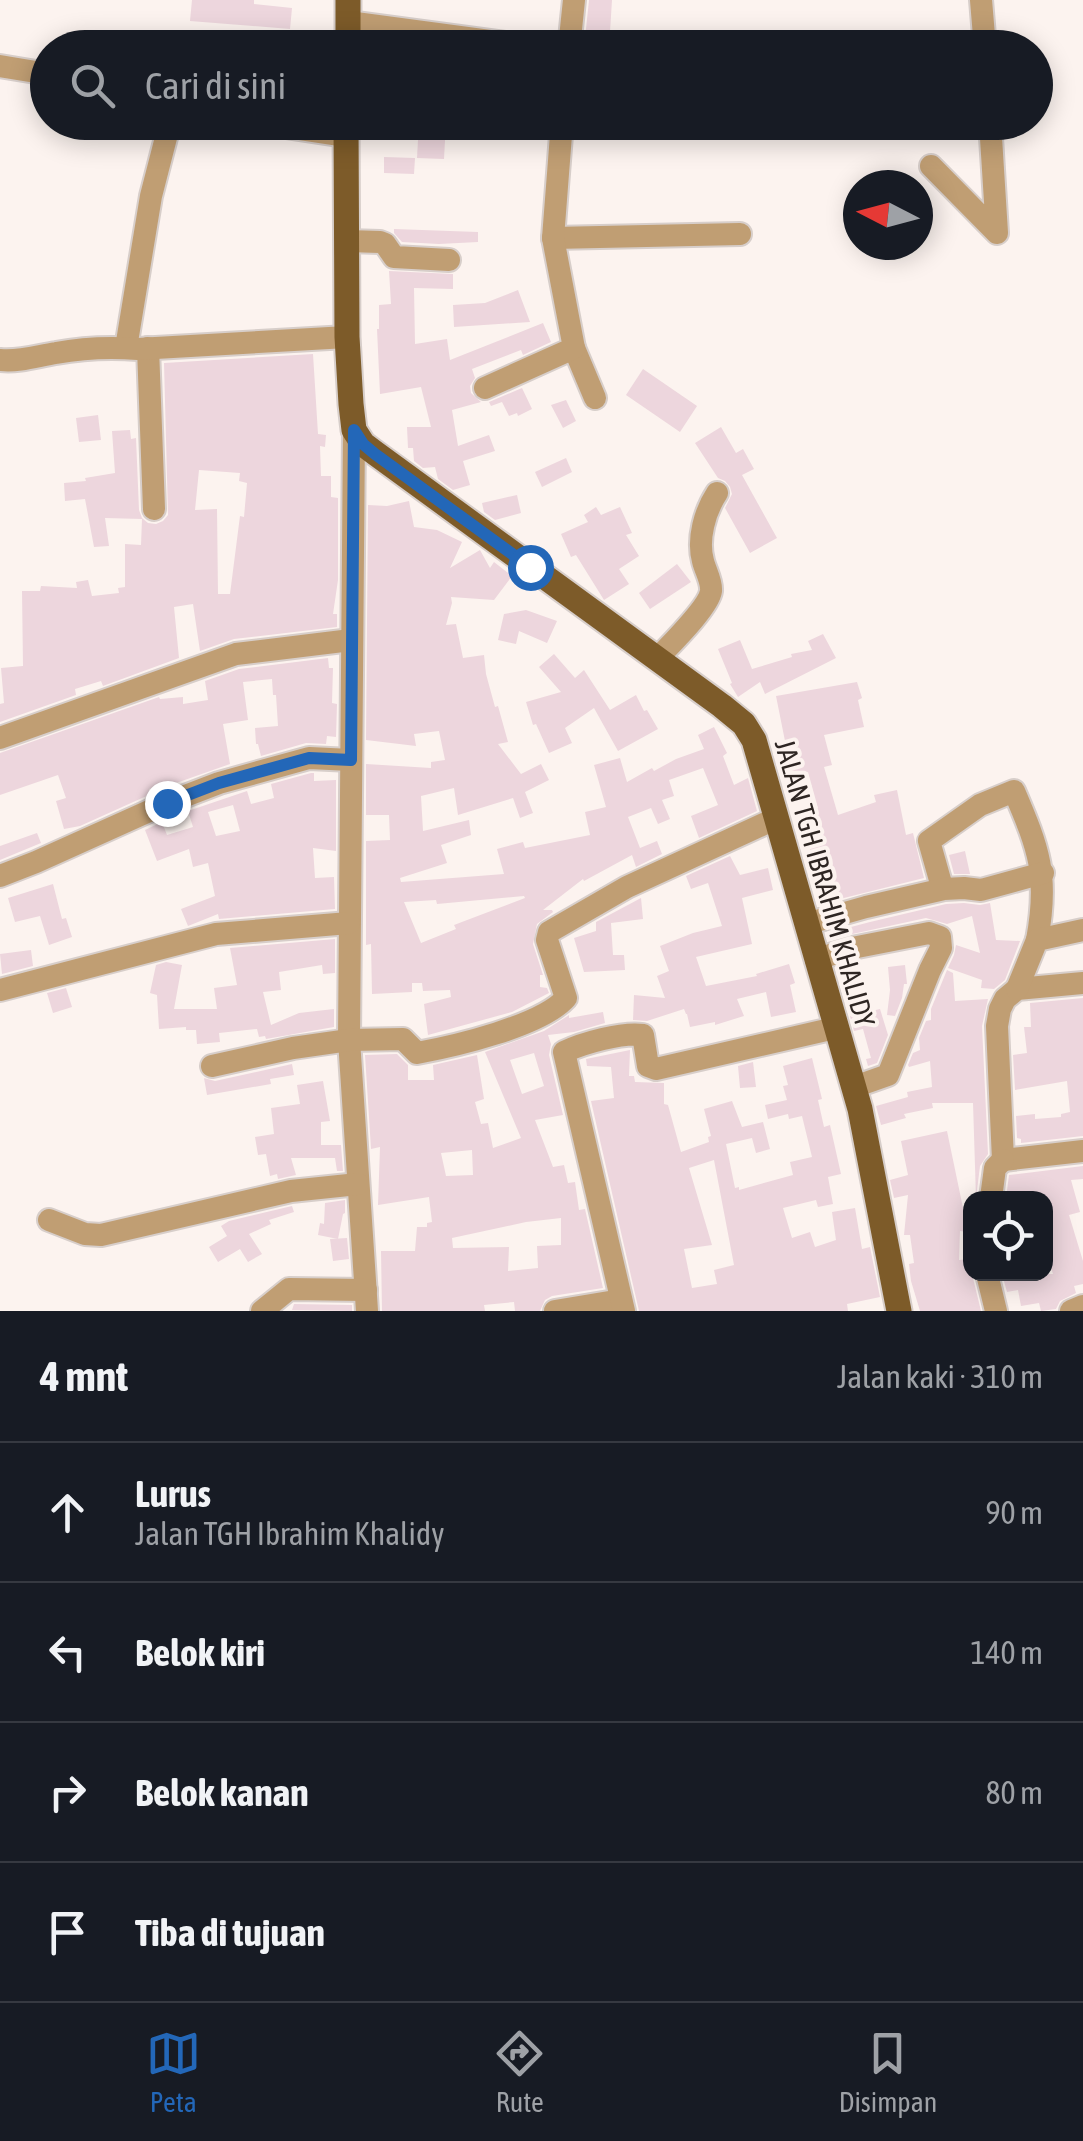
<!DOCTYPE html>
<html lang="id">
<head>
<meta charset="utf-8">
<style>
  body { margin:0; font-family:"Asap Condensed",sans-serif; background:#20242c; color:#f1f3f6 }
  .controls { position:absolute; right:30px; bottom:30px; display:grid; overflow:hidden; border-radius:20px; box-shadow:0 5px 25px #0003 }
  .controls button { width:90px; height:90px; display:grid; place-items:center; padding:0; border:0; border-bottom:2px solid #363941; background:#171b24; color:#f1f3f6; font:50px sans-serif }
  .compass { position:absolute; left:843px; top:170px; width:90px; height:90px; border-radius:50%; background:#171b24; box-shadow:0 5px 25px #0003; rotate:276deg }
  .stop { position:absolute; width:30px; height:30px; margin:-22px; border:8px solid #2367b8; border-radius:50%; background:#fff }
  .stop.end { background:#2367b8; border-color:#fff; box-shadow:0 2px 10px #0008 }
  .list { margin:0; padding:0; list-style:none }
  h2 { display:flex; justify-content:space-between; align-items:center; height:130px; margin:0; padding:0 40px; font-size:42px }
  h2 small { font-size:32px; font-weight:400; color:#9ea1a6 }
  .list li { display:grid; grid-template-columns:65px 1fr auto; gap:30px; align-items:center; box-sizing:border-box; height:140px; padding:0 40px; border-top:2px solid #363941 }
  .list b { display:block; font-size:38px; white-space:nowrap }
  .list p { margin:0; font-size:32px; white-space:nowrap; color:#9ea1a6 }
  .list em { font-size:32px; font-style:normal; color:#9ea1a6 }
  .icon { flex:none; width:55px; height:55px; fill:none; stroke:currentColor; stroke-width:2; stroke-linecap:round; stroke-linejoin:round }
  .map { position:relative; flex:none; width:1083px; height:1311px; overflow:hidden }
  .search { position:absolute; background:#171b24; box-shadow:0 5px 25px #0003; left:30px; right:30px; top:30px; height:110px; display:flex; align-items:center; gap:25px; box-sizing:border-box; padding:0 35px; border-radius:55px; color:#9ea1a6; font-size:38px }
  .sheet { height:690px; background:#171b24 }
  nav { display:flex; justify-content:space-around; align-items:center; box-sizing:border-box; height:140px; border-top:2px solid #363941; background:#171b24; font-size:28px; color:#9ea1a6 }
  nav a { display:grid; justify-items:center; gap:5px }
  nav .on { color:#2367b8 }
  .map>svg:first-child { display:block }
</style>
</head>
<body>
<div class="map">
<svg width="1083" height="1311" viewBox="0 0 1083 1311">
  <rect width="100%" height="100%" fill="#fcf3ef"/>
  <g fill="#edd6dd" fill-rule="evenodd">
    <path d="M192 0H254V4L292 8 290 29 190 21Z"/>
    <path d="M589 0H612L609 48H584Z"/>
    <path d="M419 122H446L444 159 417 158Z"/>
    <path d="M498 122H522L524 136 500 139Z"/>
    <path d="M384 157 415 158 414 174 384 173Z"/>
    <path d="M394 229 478 232V242L439 244 402 242 394 233Z"/>
    <path d="M389 271 453 274V289L414 288 415 344 447 339 450 360 543 323 551 342 523 355 521 350 472 369 475 378 470 386 471 393 481 402 452 410 458 446 489 435 495 451 463 461 470 485 453 490 438 479 435 467 423 468 414 461 413 448H408L407 427H431L421 387 380 394 377 329H379V305L391 304Z"/>
    <path d="M518 290 530 322 454 327 453 305 485 303Z"/>
    <path d="M313 354 318 434 326 435 325 447 320 446 321 476H331V497L338 498V580L333 614H337V627L234 639 200 651 193 604 174 607 179 658 103 686 101 681 75 689 76 695 0 722V704L4 703 1 668 23 666 22 591H40L41 586 77 588 76 582 88 580 92 596 119 593 118 588 125 587V544L141 545 142 519 105 518 109 546 94 547 85 499 65 501 64 483 86 481 85 478 115 473 112 431 130 430 131 439 136 438 139 510 142 518 148 523 156 524 163 521 168 515 164 363ZM199 470 240 473 239 481 247 483 244 517 240 516 230 594H218L217 509 195 510Z"/>
    <path d="M643 369 697 406 680 432 626 395Z"/>
    <path d="M522 388 532 409 518 416 517 413 509 416 502 402 491 406 489 402Z"/>
    <path d="M566 400 576 421 563 428 551 405Z"/>
    <path d="M98 415 101 440 79 442 76 418Z"/>
    <path d="M721 427 736 453 743 449 754 469 742 475 777 538 750 553 725 508 732 494 730 487 725 481 718 478 695 443Z"/>
    <path d="M566 458 572 472 542 487 535 472Z"/>
    <path d="M517 495 521 513 495 520 484 512 482 503Z"/>
    <path d="M409 501 414 527 437 530 462 542 450 568 480 550 490 568 494 562 512 576 494 600 451 597 452 603 446 625 456 624 463 658 484 655 486 674 495 707 498 706 508 742 498 744 521 774 541 764 549 780 525 792 533 813 520 818 513 798 458 815 454 788 421 796 423 831 469 820 471 835 441 845 447 863 400 878 401 882 504 874 497 849 523 842 525 848 590 835 585 812 606 807 594 765 620 758 627 782 652 768 654 771 676 759 704 749 698 735 714 727 727 753 723 756 734 785 748 778 757 811 699 838 691 816 718 805 703 768 669 780 674 796 662 800 670 819 658 824 651 808 628 817 640 848 657 841 662 854 636 867 632 855 584 881 583 879 543 910H552L553 912 537 924 533 944 543 975H540V987L547 988 549 993 512 1012 428 1035 424 1004 451 997 450 990 423 991 422 983H412V992L372 994 371 944 366 945V841L390 840 389 815H366V764L431 768V762L445 760 439 731 414 734 416 746 366 740 368 505 387 506ZM524 896 525 898 454 925 456 929 421 943 404 902 436 900 437 904Z"/>
    <path d="M596 507 601 515 620 507 632 533 626 535 639 556 619 569 629 584 604 600 576 555 571 557 561 534 588 522 584 515Z"/>
    <path d="M677 564 691 582 650 609 639 593Z"/>
    <path d="M526 610 557 621 547 643 519 631 516 644 498 640 504 614Z"/>
    <path d="M823 634 836 658 765 694 760 682 738 697 730 684 732 683 718 649 740 640 752 669 792 657 791 654 812 650 808 641Z"/>
    <path d="M554 654 575 678 584 670 610 710 636 695 644 711 647 710 658 729 618 751 594 708 565 728 572 743 549 753 536 724 533 725 526 702 561 692 539 667Z"/>
    <path d="M328 658 329 668H333L332 703 337 704 336 737 327 736 326 744 306 743 261 756 258 744H256L255 728 278 726 276 695H273L272 679 243 682 248 720 223 724 230 764 179 782 149 789 151 794 80 826 64 829 56 801 66 798 58 775 0 795V753L159 697 160 699 183 697V704L208 700 205 681 239 669Z"/>
    <path d="M857 682 862 698 858 700 864 727 824 735 832 765 824 767 838 815 876 802 874 795 897 790 906 835 913 833 924 878 836 900 832 885 822 888 799 814 818 808 808 772 790 776 786 761 780 763 777 748 786 746 776 696Z"/>
    <path d="M311 773H314V781L336 780V851L313 848 315 878 334 877 335 909 219 919 218 914 188 926 181 909 215 896 208 863 193 867 189 849 157 861 145 830 162 822 167 835 193 827 188 811 247 791 251 804 274 798 271 784ZM233 805 240 831 216 836 208 812Z"/>
    <path d="M37 833 41 843 0 860V846Z"/>
    <path d="M965 851 970 874H954L949 855Z"/>
    <path d="M730 856 740 875 768 868 773 890 742 898 752 944 696 957 706 986 757 976 756 974 789 964 795 983 790 985 796 1012 771 1017 766 992 737 999 744 1016 715 1025V1022L690 1027 687 1014H686L684 1009 647 1021 633 1020 634 995 665 998 657 976 669 971 660 946 693 933 722 926 708 883 691 889 686 876Z"/>
    <path d="M53 884 62 919 66 918 72 937 49 945 40 916 15 922 8 898Z"/>
    <path d="M641 898 643 919 611 923 613 955H624L625 970 584 972 574 938 596 931V922Z"/>
    <path d="M964 903 980 905 990 903 996 940 1020 941 1005 980 994 989 981 988 982 980 948 968 954 955 956 945 980 953 972 916 947 924 926 918 834 938 832 932 870 922 946 904Z"/>
    <path d="M335 939V973L323 974 322 965 279 972 281 990 263 992 271 1025 299 1013 334 1009V1027L266 1039 265 1036 259 1037 257 1029 219 1033 220 1042 197 1044 196 1030H186V1027L159 1029 157 995 150 993 156 965 166 962 182 965 174 1009H217L214 988 237 985 230 948Z"/>
    <path d="M31 950 33 966 2 974 0 954Z"/>
    <path d="M905 965 907 984H904L902 998 895 1016 887 1015 890 990 888 967Z"/>
    <path d="M947 970 953 973 955 1001 988 999 982 1026 988 1154 980 1166 976 1198 973 1103H932L933 1108 904 1114 906 1118 881 1125 876 1106 908 1097 907 1092 932 1087 930 1061 909 1067 908 1065 913 1053 920 1050 919 1038 926 1021 931 1020V1009Z"/>
    <path d="M66 988 72 1007 53 1013 47 993Z"/>
    <path d="M1083 998V1136L1021 1143V1139L1017 1138 1016 1116 1035 1114V1119L1061 1117V1114L1070 1112 1067 1081 1015 1090 1013 1055 1027 1053 1024 1027H1031L1030 1003Z"/>
    <path d="M880 1009 888 1035 877 1063 868 1066 866 1059 871 1058 863 1029 854 1031 850 1016Z"/>
    <path d="M603 1012 605 1023 574 1032 548 1035 551 1044 549 1055 563 1115 535 1120 553 1167 564 1165 568 1183 575 1182 579 1210 585 1209 603 1288 552 1296 545 1300 540 1311H515L514 1302 484 1305 485 1311H382L381 1251H415L417 1227H427V1223L432 1222 429 1197 378 1205 380 1147 371 1149 365 1055 397 1054 408 1065V1080H434L433 1065 477 1055 484 1099 475 1102 481 1124 488 1123 493 1148 521 1138 485 1052 544 1031 569 1015V1018ZM534 1053 544 1086 522 1094 510 1060ZM472 1150 473 1175 446 1176 441 1153ZM561 1218V1245L537 1246 538 1268 508 1271 509 1247 453 1248 452 1238 526 1222Z"/>
    <path d="M630 1050 629 1076H634L635 1082 664 1083V1104L668 1105 681 1152 709 1142 708 1137 711 1136 704 1109 732 1101 742 1127 763 1122 770 1149 756 1153 752 1138 726 1144 735 1188 739 1187V1190L793 1175 790 1162 812 1157 802 1116 789 1119 788 1114 768 1119 765 1105 787 1100 783 1086 788 1085 783 1066 812 1058 822 1099 818 1100 824 1127 830 1125 841 1174 828 1177 833 1204 818 1207 816 1200 783 1208 792 1238 810 1232 815 1247 836 1240 832 1212 855 1208 862 1249 870 1247 880 1297 847 1304 848 1311H639L591 1101 614 1098 611 1067 587 1066 586 1059ZM714 1160 734 1265 714 1270 717 1284 692 1288 684 1249 712 1245 689 1168Z"/>
    <path d="M753 1062 756 1087 740 1088 738 1066Z"/>
    <path d="M292 1064 294 1075 270 1079 271 1084 207 1095 204 1078 215 1081Z"/>
    <path d="M323 1081 330 1121 321 1122V1145H341L343 1171H337L335 1158H291L296 1175 278 1179 277 1174 270 1176 266 1154 258 1155 255 1137 274 1134 271 1108 300 1104 297 1085Z"/>
    <path d="M947 1131 968 1232 960 1231 959 1260 970 1259V1274H972L981 1311H920L911 1281 909 1264 914 1263 910 1235H904L908 1195 894 1198 890 1180 908 1175 901 1141Z"/>
    <path d="M1083 1166V1179L1071 1180 1080 1212 1069 1215 1083 1261V1284L1074 1286 1076 1293 1060 1301 1056 1309 1041 1311 1039 1303 1021 1306 1018 1290 1007 1292 1002 1274H1053L1047 1255 1052 1253 1046 1228V1198H1035L1034 1192 1008 1191 1006 1198 1009 1175Z"/>
    <path d="M345 1200V1213L343 1214 338 1239 318 1235 320 1223 324 1224 325 1203Z"/>
    <path d="M292 1206 294 1212 269 1220 271 1224 249 1234 262 1254 248 1262 240 1249 218 1262 209 1247 227 1236 221 1226 229 1221Z"/>
    <path d="M347 1238 349 1259 333 1261 330 1239Z"/>
    <path d="M294 1304 352 1305V1311L292 1310Z"/>
  </g>
  <g fill="none" stroke-linecap="round" stroke-linejoin="round">
    <defs>
      <g id="minor">
        <path d="M981 0 985 48"/>
        <path d="M348 22 542 48"/>
        <path d="M569 48 574 0"/>
        <path d="M0 66 48 74"/>
        <path d="M254 122 345 136"/>
        <path d="M915 123 990 122 997 233 931 166"/>
        <path d="M553 238 740 234"/>
        <path d="M348 241 380 242 385 244 394 257 449 260"/>
        <path d="M126 348 151 196 170 122"/>
        <path d="M148 348 154 509"/>
        <path d="M574 348 595 398"/>
        <path d="M0 360C20 362 37 356 56 353 83 348 111 347 138 349L347 337"/>
        <path d="M485 388 574 348 553 238 562 122"/>
        <path d="M354 430 349 1040 367 1311"/>
        <path d="M657 659C669 646 709 607 711 591 712 581 705 570 703 561 697 539 705 511 717 493"/>
        <path d="M0 738 236 654 351 640"/>
        <path d="M0 876 36 862 167 803 219 783 309 758 351 760"/>
        <path d="M942 887 929 841 980 805 1014 791C1039 849 1049 876 1037 940"/>
        <path d="M806 924 866 907 944 889 964 888 981 890 1043 873"/>
        <path d="M816 960 847 949 929 933 940 937 941 948 930 970 888 1075 854 1087"/>
        <path d="M1083 983 1017 989 1005 999 1000 1009 997 1026 1003 1160 1083 1151"/>
        <path d="M1017 989 1037 940 1083 930"/>
        <path d="M0 990 216 934 349 923"/>
        <path d="M212 1066 293 1048 349 1040 403 1039 417 1053C455 1046 541 1026 566 998L547 940 549 932 627 887 777 818"/>
        <path d="M991 1198 995 1168 1003 1160"/>
        <path d="M49 1220 85 1234 101 1235 291 1191 358 1184"/>
        <path d="M987 1274 996 1311"/>
        <path d="M262 1311 289 1289 366 1290"/>
        <path d="M555 1311 621 1300"/>
        <path d="M624 1311 564 1052C583 1043 622 1032 643 1035L648 1066 656 1069 835 1028"/>
        <path d="M1071 1311 1083 1306"/>
      </g>
      <g id="major">
        <path d="M348 48V0"/>
        <path d="M346 122 347 337 351 404 354 430 363 444 375 453 722 706 744 724 754 740 860 1109 899 1311"/>
      </g>
    </defs>
    <use href="#minor" stroke="#d7ceca" stroke-width="26"/>
    <use href="#major" stroke="#d7ceca" stroke-width="29"/>
    <use href="#minor" stroke="#c09e73" stroke-width="22"/>
    <use href="#major" stroke="#7d5b29" stroke-width="25"/>
  </g>
  <g fill="none" stroke-linecap="round" stroke-linejoin="round">
    <path stroke="#2367b8" stroke-width="12" d="M167 803 219 783 309 758 351 760 354 430 363 444 375 454 530 567"/>
  </g>
  <g text-anchor="middle" stroke-width="8" stroke-linejoin="round" paint-order="stroke">
    <g font-size="28" fill="#2e2623" stroke="#fcf3ef">
      <text transform="translate(825 883) rotate(74)" y="10">JALAN TGH IBRAHIM KHALIDY</text>
    </g>
  </g>
</svg>
<div class="controls">
<button><svg class="icon" aria-label="locate" viewBox="0 0 24 24"><circle cx="12" cy="12" r="6"/><path d="M12 2v4M12 18v4M2 12h4M18 12h4"/></svg></button>
</div>
<svg class="compass" viewBox="-18 -18 36 36"><path d="M0-13l5 13h-10z" fill="#e53935"/><path d="M0 13l5-13h-10z" fill="#9ea1a6"/></svg>
<div class="stop" style="left:530px;top:567px"></div>
<div class="stop end" style="left:167px;top:803px"></div>
<div class="search"><svg class="icon" aria-label="search" viewBox="0 0 24 24"><circle cx="10" cy="10" r="6"/><path d="M15 15l6 6"/></svg>Cari di sini</div>
</div>
<section class="sheet">
<h2>4 mnt<small>Jalan kaki · 310 m</small></h2>
<ul class="list">
<li><svg class="icon" aria-label="ahead" viewBox="0 0 24 24"><path d="M12 20V5M6 11l6-6 6 6"/></svg><div><b>Lurus</b><p>Jalan TGH Ibrahim Khalidy</p></div><em>90 m</em></li>
<li><svg class="icon" aria-label="left" viewBox="0 0 24 24"><path d="M17 20v-9H6M10 6l-5 5 5 5"/></svg><div><b>Belok kiri</b></div><em>140 m</em></li>
<li><svg class="icon" aria-label="right" viewBox="0 0 24 24"><path d="M7 20v-9h11M14 6l5 5-5 5"/></svg><div><b>Belok kanan</b></div><em>80 m</em></li>
<li><svg class="icon" aria-label="arrive" viewBox="0 0 24 24"><path d="M6 21V4h12l-3 4 3 4H6"/></svg><div><b>Tiba di tujuan</b></div></li>
</ul>
</section>
<nav>
<a class="on"><svg class="icon" aria-label="map" viewBox="0 0 24 24"><path d="M3 6l6-2 6 2 6-2v14l-6 2-6-2-6 2zM9 4v14M15 6v14"/></svg>Peta</a>
<a><svg class="icon" aria-label="directions" viewBox="0 0 24 24"><path d="M12 3l9 9-9 9-9-9zM9 14v-3h6M13 9l2 2-2 2"/></svg>Rute</a>
<a><svg class="icon" aria-label="saved" viewBox="0 0 24 24"><path d="M7 4h10v16l-5-4-5 4z"/></svg>Disimpan</a>
</nav>
</body>
</html>
